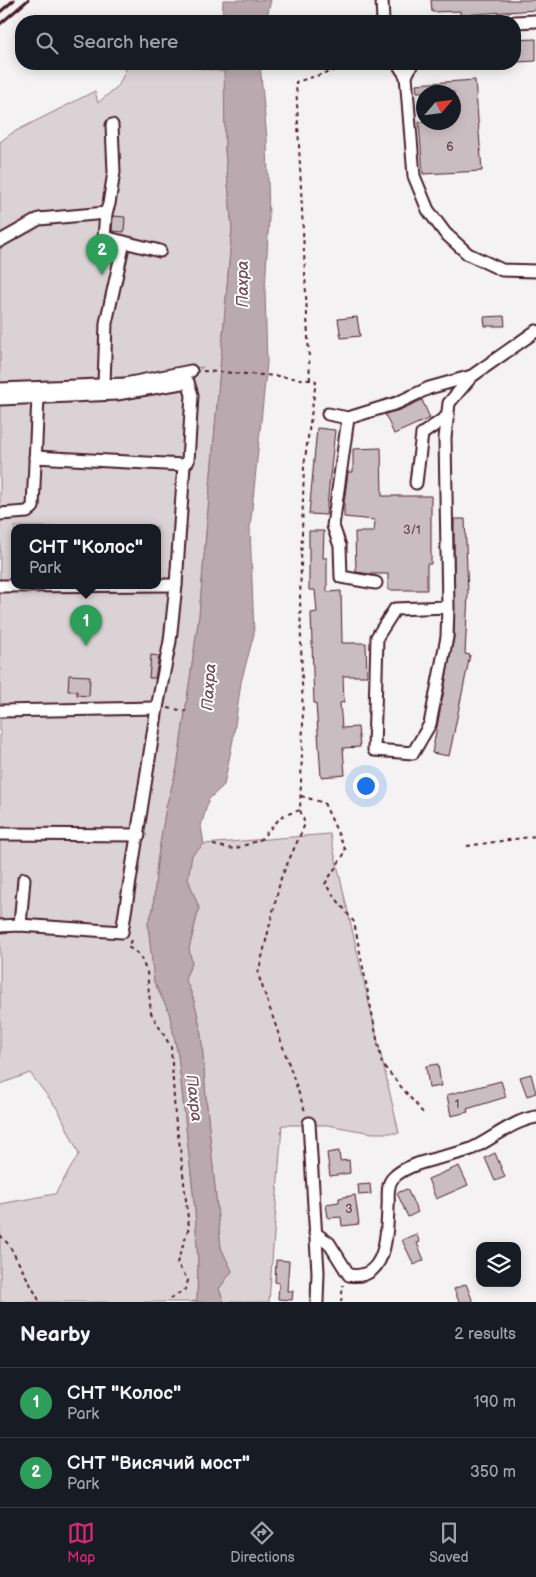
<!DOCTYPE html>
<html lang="en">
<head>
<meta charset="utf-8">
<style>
  body { margin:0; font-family:"Balsamiq Sans",sans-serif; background:#20242c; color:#f1f3f6 }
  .controls { position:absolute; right:15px; bottom:15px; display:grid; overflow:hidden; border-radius:10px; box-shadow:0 2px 12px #0003 }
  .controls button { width:45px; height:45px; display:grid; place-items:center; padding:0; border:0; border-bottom:1px solid #363941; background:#171b24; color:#f1f3f6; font:25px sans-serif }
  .compass { position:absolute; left:416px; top:85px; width:45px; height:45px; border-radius:50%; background:#171b24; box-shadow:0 2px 12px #0003; rotate:62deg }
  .you { position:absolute; left:365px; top:785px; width:18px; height:18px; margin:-12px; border:4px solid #fff; border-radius:50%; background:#1a73e8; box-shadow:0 0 0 8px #1a73e833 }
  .badge { display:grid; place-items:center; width:32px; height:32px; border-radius:50%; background:#db2777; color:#fff; font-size:16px; font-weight:700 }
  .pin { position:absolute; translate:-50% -41px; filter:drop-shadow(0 1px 2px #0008) }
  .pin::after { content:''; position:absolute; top:26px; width:18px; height:15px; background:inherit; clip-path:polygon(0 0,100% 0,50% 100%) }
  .popup { position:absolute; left:11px; top:524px; width:150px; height:65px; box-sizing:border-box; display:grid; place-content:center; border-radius:10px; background:#171b24; filter:drop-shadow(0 1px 4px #0005); font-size:16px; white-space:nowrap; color:#9ea1a6 }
  .popup b { font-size:19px; color:#f1f3f6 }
  .popup::after { content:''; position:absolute; left:50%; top:100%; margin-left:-10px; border:10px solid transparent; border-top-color:#171b24 }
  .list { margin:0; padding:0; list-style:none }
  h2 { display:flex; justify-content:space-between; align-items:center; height:65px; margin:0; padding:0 20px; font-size:21px }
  h2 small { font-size:16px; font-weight:400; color:#9ea1a6 }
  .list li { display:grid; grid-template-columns:32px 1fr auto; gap:15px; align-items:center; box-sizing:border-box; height:70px; padding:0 20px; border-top:1px solid #363941 }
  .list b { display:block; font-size:19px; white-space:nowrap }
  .list p { margin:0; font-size:16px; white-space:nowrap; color:#9ea1a6 }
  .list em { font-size:16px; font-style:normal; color:#9ea1a6 }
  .icon { flex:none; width:28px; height:28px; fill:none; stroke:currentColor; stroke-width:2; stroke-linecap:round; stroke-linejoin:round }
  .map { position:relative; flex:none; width:536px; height:1302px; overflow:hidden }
  .search { position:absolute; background:#171b24; box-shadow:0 2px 12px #0003; left:15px; right:15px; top:15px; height:55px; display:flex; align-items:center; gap:12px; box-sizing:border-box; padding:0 18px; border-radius:20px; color:#9ea1a6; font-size:19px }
  .sheet { height:205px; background:#171b24 }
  nav { display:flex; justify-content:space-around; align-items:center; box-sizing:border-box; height:70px; border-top:1px solid #363941; background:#171b24; font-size:14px; color:#9ea1a6 }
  nav a { display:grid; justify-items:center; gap:2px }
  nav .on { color:#db2777 }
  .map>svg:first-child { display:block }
</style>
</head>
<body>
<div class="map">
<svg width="536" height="1302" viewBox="0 0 536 1302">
  <rect width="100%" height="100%" fill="#f4f2f2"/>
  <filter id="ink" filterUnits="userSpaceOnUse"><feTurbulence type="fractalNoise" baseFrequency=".02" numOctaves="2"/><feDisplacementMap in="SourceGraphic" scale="10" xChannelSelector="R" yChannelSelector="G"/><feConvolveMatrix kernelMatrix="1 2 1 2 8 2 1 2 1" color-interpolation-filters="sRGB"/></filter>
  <g filter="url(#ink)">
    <g fill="#dbd2d5" stroke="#927880" fill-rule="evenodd">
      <path d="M132 64H172L225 72V150L232 228 199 616 177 768 166 807 157 863 153 910 148 923 154 982 169 1012 178 1055 195 1210 198 1264 197 1300 192 1302H0V1204L55 1194 79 1154 59 1111 30 1073 0 1084V142L12 133 95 91 98 103 119 85 126 69ZM203 367 190 378 116 390 9 392 90 383 97 380 102 376V369L110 370 111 382ZM15 527H157V585H15Z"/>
      <path d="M330 834 399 1133H372L327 1125H282L269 1302H224L219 1289 232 1271 221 1248C216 1198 211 1147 206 1097 202 1054 204 1018 185 978L192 963 189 949 199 908 188 879 192 855 204 844Z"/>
    </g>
    <g fill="#baa9ae" stroke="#8d727a">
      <path d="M223 0H271L266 21H222Z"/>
      <path d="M224 64H260L267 139 269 219 265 289 267 363 250 528 254 634 241 682 233 740 224 785 209 799 201 826 204 844 192 855 188 879 199 908 189 949 192 963 185 978C204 1018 202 1054 206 1097 211 1147 216 1198 221 1248L232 1271 219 1289 224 1302H192L197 1300 198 1264 195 1210 178 1055 169 1012 154 982 148 923 153 910 157 863 166 807 177 768 199 616 232 228 225 150Z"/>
    </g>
    <g fill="#cabdc1" stroke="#4a1f2b">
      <path d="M431 0H536V10L460 15V11L432 12Z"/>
      <path d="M536 39V61L517 62 515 40Z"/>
      <path d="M475 80 482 171 423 174 419 122H454V92H417L416 84Z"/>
      <path d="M113 216 125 217 124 232 112 231Z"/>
      <path d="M504 316 505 326H485L484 317Z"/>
      <path d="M357 317 360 336 341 338 338 319Z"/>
      <path d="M422 400 430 418 394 434 385 414 400 410Z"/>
      <path d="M317 428 335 430 326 515 309 514Z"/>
      <path d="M381 448 382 496H431V564H427V590H388V574H371L356 572 355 532H374L375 520 344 517V503L348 472H353V449Z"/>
      <path d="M454 519H465L468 594 465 654 470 655 449 756 432 753 454 637Z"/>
      <path d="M309 531H324L323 558H327V592L341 591 342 643H366L367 676H343L344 702 340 703 342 728 358 727 360 747 343 748 345 775 321 777 316 703H314L311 613 317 612 315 590H309Z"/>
      <path d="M151 655 159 656 155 678H149Z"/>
      <path d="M69 675 90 676 89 696 77 695V691H68Z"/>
      <path d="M438 1064 441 1086 429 1088 426 1066Z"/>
      <path d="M531 1074 536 1093 527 1096 520 1077Z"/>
      <path d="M501 1081 506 1097 467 1109 468 1112 451 1116 447 1095Z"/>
      <path d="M339 1151 340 1161 349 1160 350 1173 330 1176 327 1153Z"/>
      <path d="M495 1153 505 1177 495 1181 485 1158Z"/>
      <path d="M459 1166 468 1185 436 1199 428 1179Z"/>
      <path d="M370 1184 371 1194 359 1195 358 1185Z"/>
      <path d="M407 1189 418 1212 408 1217 397 1193Z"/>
      <path d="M355 1195 359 1224 342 1226 341 1217 328 1218 326 1204 339 1202V1198Z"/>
      <path d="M416 1234 420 1242 417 1243 424 1260 414 1265 402 1240Z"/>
      <path d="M276 1260 289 1261 287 1291H293L292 1300 278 1299 279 1283 275 1282Z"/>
      <path d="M466 1284 473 1302H459L454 1289Z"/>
    </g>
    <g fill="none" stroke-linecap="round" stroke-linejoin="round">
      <defs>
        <g id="minor">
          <path d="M382 0 383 21"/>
          <path d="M515 22 536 21"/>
          <path d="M398 64 406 76"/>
          <path d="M412 64 406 76 414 176 428 210 445 233 468 254 502 270 536 271"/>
          <path d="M0 241 39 219 106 213"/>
          <path d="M124 242 160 251"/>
          <path d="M104 385 106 323 124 242 104 237 106 213 109 204 114 172 112 125"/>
          <path d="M0 389 125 384 191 371"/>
          <path d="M0 399 117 394 188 382 192 395 188 461 184 465 176 585 170 641 157 708 122 932 20 925 0 926"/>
          <path d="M328 414 348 418 397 403 429 388 472 376 536 331"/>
          <path d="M348 418 333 526 340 546 341 577 376 583"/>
          <path d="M35 457 184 465"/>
          <path d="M416 483 422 434 448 416"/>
          <path d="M0 514 27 512 33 507 38 397"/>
          <path d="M0 586 176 585"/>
          <path d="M448 607 395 609 377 637 374 750 413 753 430 724 447 637 448 607 445 438 449 403 472 376"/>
          <path d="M0 711 157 708"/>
          <path d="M0 834 139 835"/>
          <path d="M20 925 24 879"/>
          <path d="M309 1123 318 1272 317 1302"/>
          <path d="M315 1233 329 1243 349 1275C387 1281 387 1233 388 1207 389 1197 386 1185 393 1178 408 1161 451 1157 471 1149 493 1139 512 1121 536 1117"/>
        </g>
      </defs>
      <use href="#minor" stroke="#4a1f2b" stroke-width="15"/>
      <g stroke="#4a1f2b" stroke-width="2" stroke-dasharray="4 4" stroke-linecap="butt">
        <path d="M203 371 278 376 316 381 304 466 300 599 303 724 300 810 305 824 281 878 258 974 306 1114"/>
        <path d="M310 380 296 82 356 64"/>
        <path d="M168 708 186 711"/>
        <path d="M301 796 324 803 346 851 325 884 354 922 382 1064 424 1114"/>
        <path d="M213 845 234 849 260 840 282 816 300 810"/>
        <path d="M467 846 536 836"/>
        <path d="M131 940 128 947 139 954 147 972 151 1013 171 1047 175 1116 180 1147 189 1227 177 1263 188 1280 186 1289 170 1299 168 1302"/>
        <path d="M0 1235 9 1245 40 1302"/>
        <path d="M341 1302 343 1285"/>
      </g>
      <use href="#minor" stroke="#fff" stroke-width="11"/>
      <g stroke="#4a1f2b" stroke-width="3">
        <path d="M0 12 14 0"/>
        <path d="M0 24 28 0"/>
      </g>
    </g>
  </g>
  <g text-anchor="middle" stroke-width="4" stroke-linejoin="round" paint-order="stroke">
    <g font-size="12" fill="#6a4650">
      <text x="450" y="151">6</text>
      <text x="412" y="534">3/1</text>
      <text x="457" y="1108">1</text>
      <text x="349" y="1213">3</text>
    </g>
    <g font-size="16" font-style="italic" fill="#714f59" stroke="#fff">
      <text transform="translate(242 284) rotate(-90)" y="6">Пахра</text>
      <text transform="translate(208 687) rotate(-86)" y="6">Пахра</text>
      <text transform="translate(195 1098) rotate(83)" y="6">Пахра</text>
    </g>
  </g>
</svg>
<div class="controls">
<button><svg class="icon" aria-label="layers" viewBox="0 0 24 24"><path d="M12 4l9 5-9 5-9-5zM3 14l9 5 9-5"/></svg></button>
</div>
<svg class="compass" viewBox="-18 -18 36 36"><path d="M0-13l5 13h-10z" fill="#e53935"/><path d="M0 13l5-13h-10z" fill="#9ea1a6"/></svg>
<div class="you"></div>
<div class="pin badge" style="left:86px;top:646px;background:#2e9e5b">1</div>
<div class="popup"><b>СНТ &quot;Колос&quot;</b>Park</div>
<div class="pin badge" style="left:102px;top:275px;background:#2e9e5b">2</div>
<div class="search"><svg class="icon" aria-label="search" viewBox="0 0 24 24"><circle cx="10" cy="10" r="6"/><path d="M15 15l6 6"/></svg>Search here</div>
</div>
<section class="sheet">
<h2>Nearby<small>2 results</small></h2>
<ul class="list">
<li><span class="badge" style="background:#2e9e5b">1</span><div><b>СНТ &quot;Колос&quot;</b><p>Park</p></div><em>190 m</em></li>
<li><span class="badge" style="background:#2e9e5b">2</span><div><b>СНТ &quot;Висячий мост&quot;</b><p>Park</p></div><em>350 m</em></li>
</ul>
</section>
<nav>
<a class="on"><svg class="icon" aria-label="map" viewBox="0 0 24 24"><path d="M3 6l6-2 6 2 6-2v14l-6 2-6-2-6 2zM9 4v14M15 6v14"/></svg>Map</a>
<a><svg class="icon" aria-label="directions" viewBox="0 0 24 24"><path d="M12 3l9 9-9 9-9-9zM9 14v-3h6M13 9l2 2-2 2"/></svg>Directions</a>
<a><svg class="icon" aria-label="saved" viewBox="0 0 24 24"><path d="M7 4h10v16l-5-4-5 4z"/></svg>Saved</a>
</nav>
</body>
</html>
